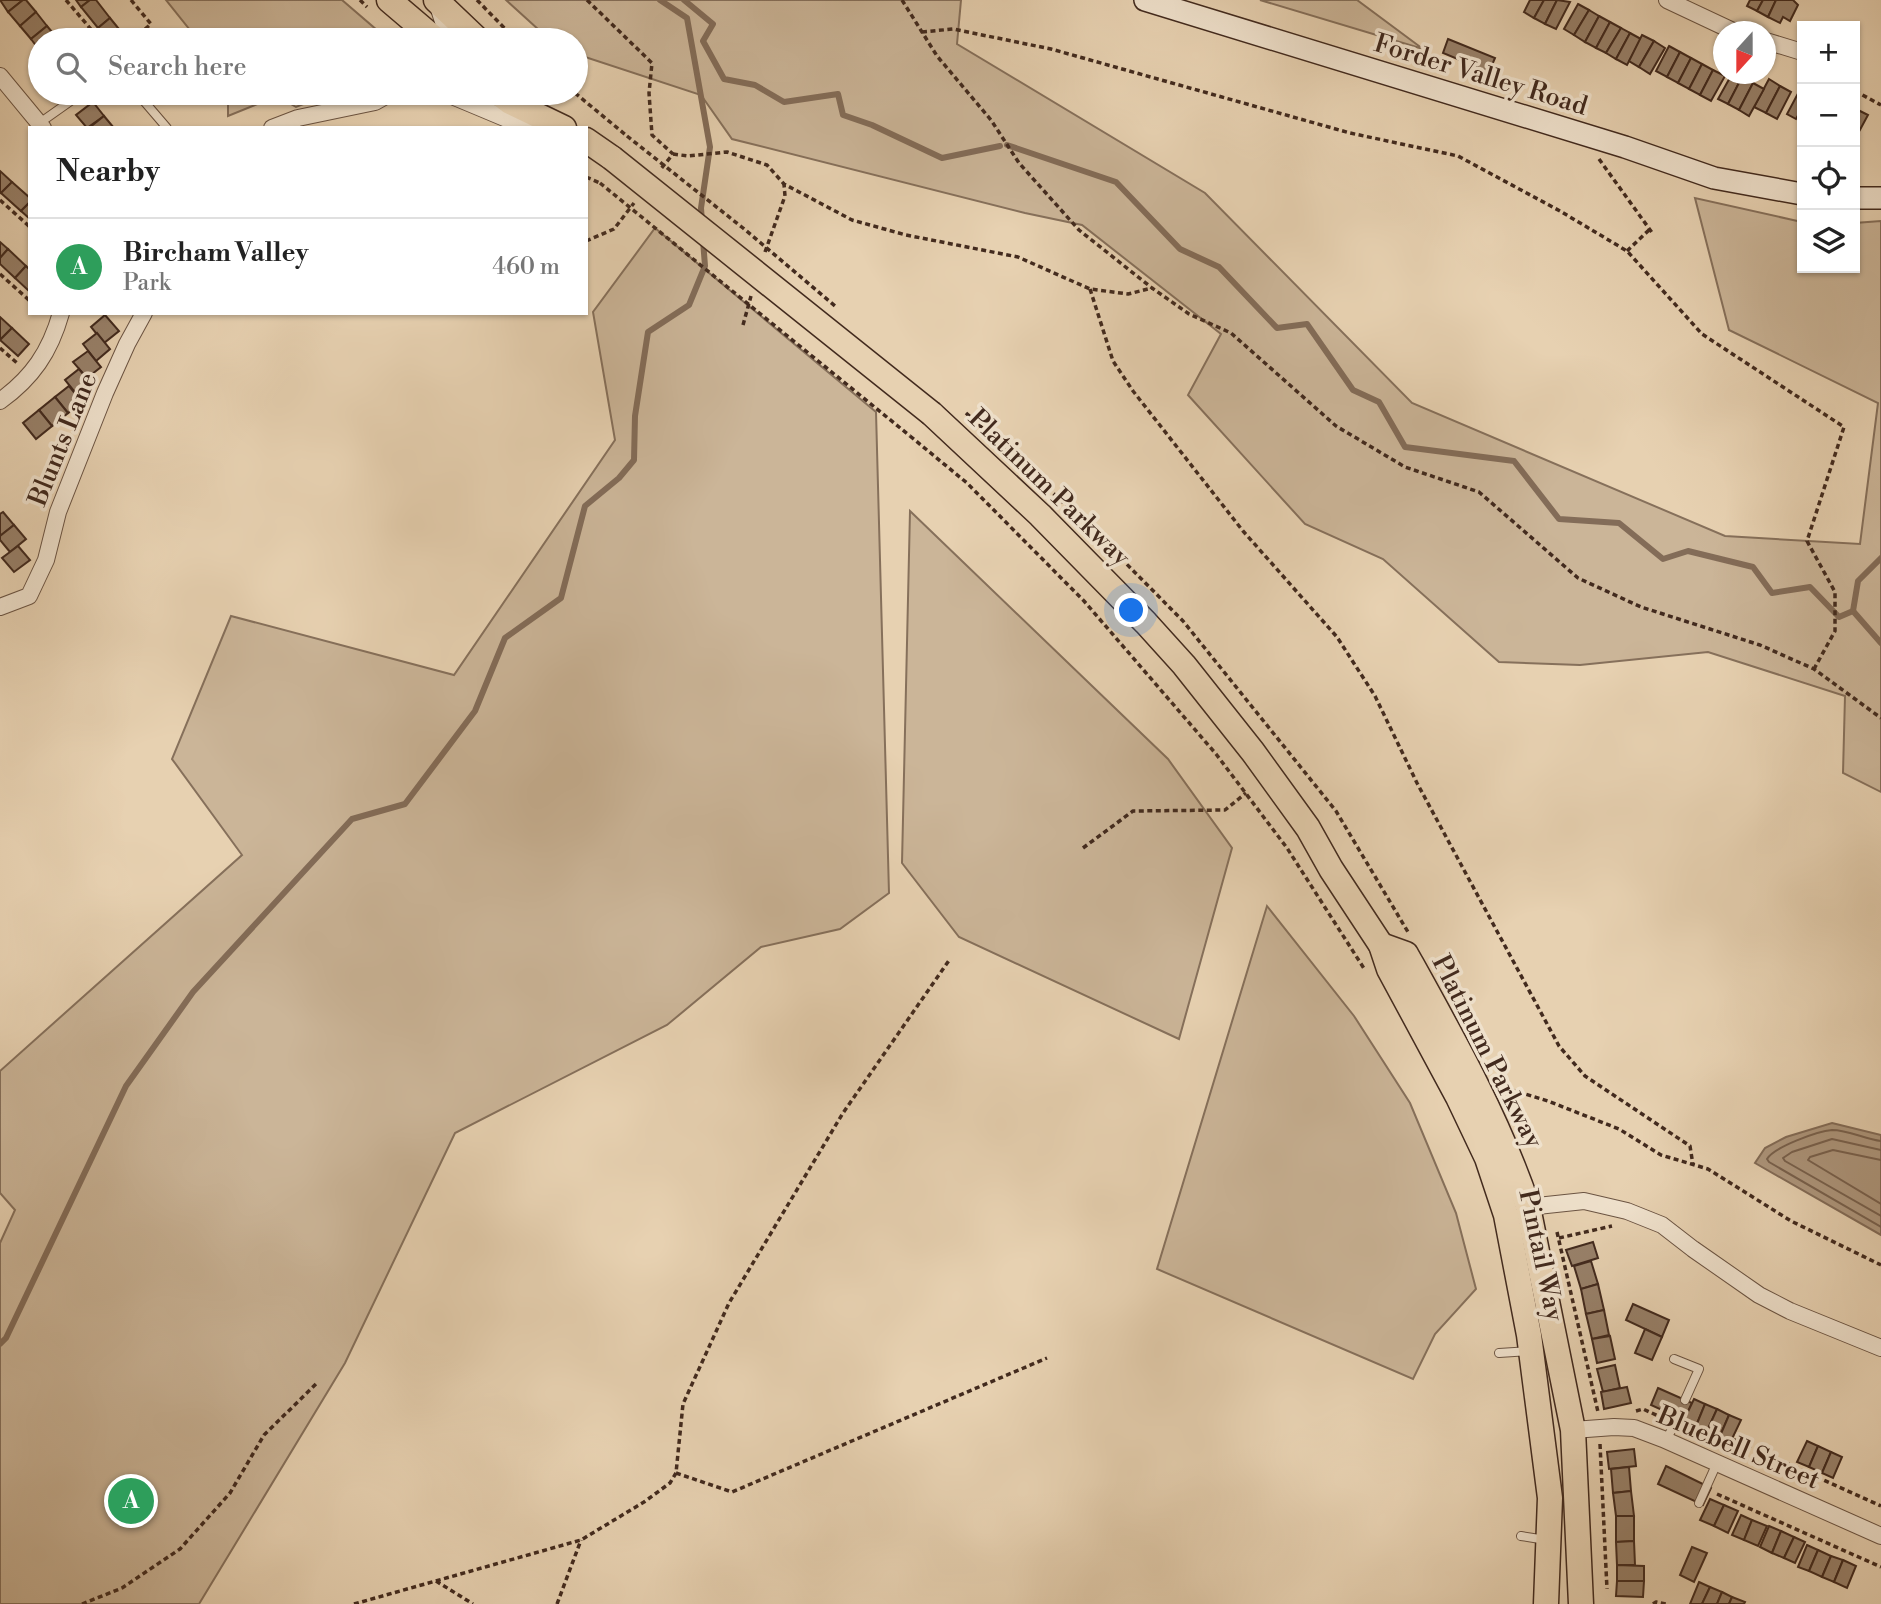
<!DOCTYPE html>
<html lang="en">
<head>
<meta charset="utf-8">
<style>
  body { margin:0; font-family:"Libre Bodoni",serif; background:#f6f6f6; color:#222 }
  .controls { position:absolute; right:21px; top:21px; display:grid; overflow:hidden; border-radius:0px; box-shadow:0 2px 5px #0004 }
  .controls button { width:63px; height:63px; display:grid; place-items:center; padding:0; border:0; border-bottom:2px solid #e0e0e0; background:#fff; color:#222; font:35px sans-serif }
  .compass { position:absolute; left:1713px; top:21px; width:63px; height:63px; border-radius:50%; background:#fff; box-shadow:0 2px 5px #0004; rotate:201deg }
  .you { position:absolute; left:1132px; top:611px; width:24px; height:24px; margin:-18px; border:5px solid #fff; border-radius:50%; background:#1a73e8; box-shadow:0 0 0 10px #1a73e833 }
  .badge { display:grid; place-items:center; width:46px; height:46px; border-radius:50%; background:#1a73e8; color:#fff; font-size:23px; font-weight:700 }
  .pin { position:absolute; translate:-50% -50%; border:4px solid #fff; box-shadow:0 2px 7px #0006 }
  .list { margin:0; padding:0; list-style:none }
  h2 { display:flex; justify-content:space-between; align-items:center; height:91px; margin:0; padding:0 28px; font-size:30px }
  h2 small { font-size:23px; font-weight:400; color:#767676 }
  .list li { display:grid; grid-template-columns:46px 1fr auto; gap:21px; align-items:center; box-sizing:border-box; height:98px; padding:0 28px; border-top:2px solid #e0e0e0 }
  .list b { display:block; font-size:26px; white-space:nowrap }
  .list p { margin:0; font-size:23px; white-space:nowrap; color:#767676 }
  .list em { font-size:23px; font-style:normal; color:#767676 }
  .icon { flex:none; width:38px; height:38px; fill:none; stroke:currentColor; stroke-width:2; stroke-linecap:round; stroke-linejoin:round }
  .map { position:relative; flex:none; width:1881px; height:1604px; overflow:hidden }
  .search { position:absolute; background:#fff; box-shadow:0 2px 5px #0004; left:28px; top:28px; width:560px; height:77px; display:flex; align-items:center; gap:18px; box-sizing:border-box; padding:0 24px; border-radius:38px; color:#767676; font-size:26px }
  .panel { position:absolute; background:#fff; box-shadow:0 2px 5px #0004; left:28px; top:126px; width:560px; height:189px; border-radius:0px }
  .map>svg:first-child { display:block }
</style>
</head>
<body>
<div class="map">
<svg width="1881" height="1604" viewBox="0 0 1881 1604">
  <rect width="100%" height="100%" fill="#e7d1b1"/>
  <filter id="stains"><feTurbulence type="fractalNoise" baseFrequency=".00286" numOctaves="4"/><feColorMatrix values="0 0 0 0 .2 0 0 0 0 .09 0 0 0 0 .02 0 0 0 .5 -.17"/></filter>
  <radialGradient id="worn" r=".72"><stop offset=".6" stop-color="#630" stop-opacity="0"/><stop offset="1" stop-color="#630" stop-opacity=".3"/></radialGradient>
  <g fill="#cbb598" stroke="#86705b" stroke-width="2">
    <path d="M166 0H342L378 31 383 40H198Z"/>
    <path d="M506 0H961L957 44 1205 193 1412 403 1725 536 1860 544 1878 403 1729 330 1695 198 1802 222V268H1855V223L1881 221V792L1843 773 1845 696 1708 652 1580 665 1499 662 1383 559 1305 524 1188 395 1221 334 1082 225 1025 213 732 139 701 95 576 54V40H550Z"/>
    <path d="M1260 0H1357L1423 49Z"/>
    <path d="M228 93H332L296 107 277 96 228 116Z"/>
    <path d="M655 228 876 412 889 893 840 929 761 947 667 1025 455 1133 345 1363 199 1604H0V1243L15 1210 0 1193V1071L242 855 172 759 231 616 454 675 615 440 593 312Z"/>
    <path d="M910 511 1168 759 1232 848 1179 1039 959 937 902 863Z"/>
    <path d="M1267 906 1354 1016 1410 1103 1456 1213 1476 1289 1435 1334 1413 1379 1157 1269Z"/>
  </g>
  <path fill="#af987f" stroke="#836c58" stroke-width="2" d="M1832 1123 1881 1135V1235L1755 1163 1765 1148 1786 1137Z"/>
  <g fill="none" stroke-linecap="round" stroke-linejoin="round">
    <g stroke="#78614e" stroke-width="2">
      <path d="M1881 1141C1865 1139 1848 1130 1832 1130 1818 1131 1774 1147 1767 1159L1769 1162 1881 1227"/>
      <path d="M1881 1150 1832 1139 1792 1152 1783 1158 1785 1161 1881 1216"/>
      <path d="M1881 1160 1833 1150 1810 1157 1808 1160 1881 1204"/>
    </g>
    <g stroke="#836c58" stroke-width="6">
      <path d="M660 0 687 18 710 147 701 208 702 222"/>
      <path d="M684 0 713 24 703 41 724 79 755 85 784 102 838 94 843 115 872 125 942 158 1000 146"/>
      <path d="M1007 145 1116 182 1180 249 1219 267 1277 328 1307 324 1353 390 1379 402 1405 447 1514 461 1559 519 1619 523 1663 559 1688 551 1753 567 1772 593 1810 587 1839 617 1853 611 1881 643"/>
      <path d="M1853 611 1858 581 1881 558"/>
      <path d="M0 1344 6 1338 126 1086 193 992 352 819 405 804 475 711 505 638 561 598 585 506 619 478 634 460 635 416 648 332 689 305 705 266 703 240"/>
    </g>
  </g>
  <g fill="#98816a" stroke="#422a1e" stroke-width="2">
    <path d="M0 0H23L8 12Z"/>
    <path d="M23 0H26L36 12 20 26 8 12Z"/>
    <path d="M76 0H90L81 7Z"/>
    <path d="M90 0H96L110 18 98 28 81 7Z"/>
    <path d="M1530 0H1544L1534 18 1524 12Z"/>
    <path d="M1544 0H1557L1545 24 1534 18Z"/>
    <path d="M1557 0 1570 2 1556 29 1545 24Z"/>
    <path d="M1750 0H1763L1757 11 1747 6Z"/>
    <path d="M1763 0H1776L1768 17 1757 11Z"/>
    <path d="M1776 0H1793L1798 5 1790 21 1783 17 1780 23 1768 17Z"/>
    <path d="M1578 4 1589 10 1574 35 1564 29Z"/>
    <path d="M1589 10 1599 16 1585 42 1574 35Z"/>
    <path d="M36 12 47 26 31 39 20 26Z"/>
    <path d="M1599 16 1610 22 1596 48 1585 42Z"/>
    <path d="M110 18 127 39 125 40H108L98 28Z"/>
    <path d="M1610 22 1621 28 1606 53 1596 48Z"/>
    <path d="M47 26 58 39 40 40V51L31 39Z"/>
    <path d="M1621 28 1630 33 1616 59 1606 53Z"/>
    <path d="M1630 33 1641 39 1627 65 1616 59Z"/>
    <path d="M1642 35 1654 41 1639 67 1629 61Z"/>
    <path d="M1448 39 1495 58 1489 72 1443 53Z"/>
    <path d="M1654 41 1665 48 1650 74 1639 67Z"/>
    <path d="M1669 46 1680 52 1667 77 1656 71Z"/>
    <path d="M1680 52 1691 58 1678 83 1667 77Z"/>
    <path d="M1691 58 1702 64 1689 89 1678 83Z"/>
    <path d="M1702 64 1713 70 1700 95 1689 89Z"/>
    <path d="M1713 70 1725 76 1711 101 1700 95Z"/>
    <path d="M1732 74 1742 77 1728 104 1718 99Z"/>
    <path d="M1742 77 1753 83 1739 110 1728 104Z"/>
    <path d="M1769 79 1780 86 1766 113 1754 107Z"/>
    <path d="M1753 83 1764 89 1749 116 1739 110Z"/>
    <path d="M1780 86 1791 92 1777 119 1766 113Z"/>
    <path d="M1802 86V108L1796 119 1787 114Z"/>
    <path d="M93 102 104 116 87 128 76 115Z"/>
    <path d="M1856 109 1868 115 1855 139V112Z"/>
    <path d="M104 116 114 128H89Z"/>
    <path d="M0 171 12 182 1 193 0 192Z"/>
    <path d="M12 182 30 198V202L21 211 1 193Z"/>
    <path d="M30 202V219L21 211Z"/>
    <path d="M0 242 8 249 0 258Z"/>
    <path d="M8 249 26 266 15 278 0 264V258Z"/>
    <path d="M26 266 30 270V292L15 278Z"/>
    <path d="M105 315 119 331 104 343 91 327Z"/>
    <path d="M0 317 12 328 0 340Z"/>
    <path d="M12 328 29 344 18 356 0 340Z"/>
    <path d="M97 333 110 349 96 361 83 344Z"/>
    <path d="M88 351 101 367 87 378 73 362Z"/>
    <path d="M79 369 92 385 78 396 65 380Z"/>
    <path d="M69 386 82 402 68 413 55 397Z"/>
    <path d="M55 397 68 413 52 426 39 410Z"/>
    <path d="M39 410 52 426 36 439 23 423Z"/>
    <path d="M3 512 14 525 0 536V514Z"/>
    <path d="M14 525 26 539 10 552 0 540V536Z"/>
    <path d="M18 546 30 560 14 572 2 558Z"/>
    <path d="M1593 1242 1598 1258 1572 1266 1566 1250Z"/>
    <path d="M1591 1261 1598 1284 1581 1289 1574 1266Z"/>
    <path d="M1598 1284 1604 1310 1586 1314 1581 1289Z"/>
    <path d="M1633 1304 1669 1320 1662 1337 1626 1320Z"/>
    <path d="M1604 1310 1609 1335 1592 1339 1586 1314Z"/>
    <path d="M1645 1329 1662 1337 1652 1360 1635 1353Z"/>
    <path d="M1610 1336 1615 1359 1597 1363 1592 1339Z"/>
    <path d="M1615 1365 1620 1388 1603 1392 1597 1369Z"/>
    <path d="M1627 1387 1631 1403 1604 1409 1601 1392Z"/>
    <path d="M1658 1388 1692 1403 1684 1420 1651 1405Z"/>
    <path d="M1694 1399 1705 1404 1696 1426 1684 1420Z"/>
    <path d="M1705 1404 1717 1409 1707 1431 1696 1426Z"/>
    <path d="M1717 1409 1729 1415 1720 1436 1707 1431Z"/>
    <path d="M1729 1415 1741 1420 1731 1441 1720 1436Z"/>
    <path d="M1807 1441 1818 1446 1809 1467 1797 1462Z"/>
    <path d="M1818 1446 1831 1452 1822 1473 1809 1467Z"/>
    <path d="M1634 1449 1636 1466 1609 1469 1607 1452Z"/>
    <path d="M1831 1452 1842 1457 1833 1478 1822 1473Z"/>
    <path d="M1666 1466 1711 1488 1703 1505 1658 1484Z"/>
    <path d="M1629 1467 1631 1491 1613 1493 1611 1469Z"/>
    <path d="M1631 1491 1634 1516H1616L1613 1493Z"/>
    <path d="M1710 1499 1724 1505 1714 1526 1700 1520Z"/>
    <path d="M1724 1505 1738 1511 1728 1533 1714 1526Z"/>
    <path d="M1741 1515 1752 1520 1744 1540 1732 1535Z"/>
    <path d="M1616 1516H1634V1541L1616 1542Z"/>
    <path d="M1752 1520 1767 1526 1758 1546 1744 1540Z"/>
    <path d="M1769 1526 1781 1531 1772 1553 1760 1547Z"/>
    <path d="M1781 1531 1794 1537 1784 1558 1772 1553Z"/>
    <path d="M1794 1537 1805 1542 1795 1563 1784 1558Z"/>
    <path d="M1634 1541 1635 1565H1617L1616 1542Z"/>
    <path d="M1807 1545 1818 1550 1809 1571 1798 1567Z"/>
    <path d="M1692 1547 1707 1553 1694 1582 1680 1575Z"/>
    <path d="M1818 1550 1831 1556 1822 1577 1809 1571Z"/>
    <path d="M1831 1556 1843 1560 1834 1582 1822 1577Z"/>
    <path d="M1843 1560 1856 1566 1847 1588 1834 1582Z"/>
    <path d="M1617 1565 1644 1566V1581H1617Z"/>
    <path d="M1617 1581H1644L1643 1597 1616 1596Z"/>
    <path d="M1699 1582 1710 1587 1702 1604H1690Z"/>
    <path d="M1710 1587 1722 1592 1717 1604H1702Z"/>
    <path d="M1722 1592 1732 1597 1729 1604H1717Z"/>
    <path d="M1732 1597 1745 1602 1744 1604H1729Z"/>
  </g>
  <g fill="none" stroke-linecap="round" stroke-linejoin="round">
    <defs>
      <g id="lane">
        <path d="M137 93 167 128"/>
        <path d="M41 122 82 93"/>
        <path d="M1499 1353 1528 1351"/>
        <path d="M1674 1359 1699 1369 1685 1400"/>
        <path d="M1666 1440 1678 1418"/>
        <path d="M1699 1503 1717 1463"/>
        <path d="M1521 1536 1546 1540"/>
      </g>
      <g id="street">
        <path d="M1667 0 1735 32"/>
        <path d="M438 6 449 40"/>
        <path d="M1766 41 1802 52"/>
        <path d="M0 76 43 128"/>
        <path d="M407 93 452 96 507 119 546 127"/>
        <path d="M272 128 298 118 375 102 391 93"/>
        <path d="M0 401C32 378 50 352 61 313"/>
        <path d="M0 607 29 596 46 560 58 512 105 393 127 344 144 313"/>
        <path d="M1528 1207 1584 1201 1627 1211 1662 1225 1693 1249 1759 1295 1790 1311 1881 1348"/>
        <path d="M1573 1430 1614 1427 1634 1428 1663 1439 1881 1536"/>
      </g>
      <g id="secondary">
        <path d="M1145 0 1625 147 1714 178 1802 194"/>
        <path d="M1855 198H1881"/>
      </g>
      <g id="primary">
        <path d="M389 0 436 40"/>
        <path d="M436 0 478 40"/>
        <path d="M498 93 510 102 564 128"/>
        <path d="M586 140 612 158"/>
        <path d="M932 414 1040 515 1146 623 1184 665 1253 752 1308 828 1331 869 1381 945 1389 969 1458 1097 1487 1158 1506 1215 1529 1335 1550 1498 1546 1604"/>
        <path d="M1381 945 1406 954C1451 1035 1498 1118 1528 1207L1573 1430 1581 1604"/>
      </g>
    </defs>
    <use href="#lane" stroke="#6b5443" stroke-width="10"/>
    <use href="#street" stroke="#6b5443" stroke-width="18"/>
    <use href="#secondary" stroke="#422a1e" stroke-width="24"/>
    <use href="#primary" stroke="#422a1e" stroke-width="27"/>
    <g stroke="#422a1e" stroke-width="3.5" stroke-dasharray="5 3.5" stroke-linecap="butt">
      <path d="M66 0 100 40"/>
      <path d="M131 0 151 24 132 40"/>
      <path d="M360 0 367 7"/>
      <path d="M477 0 516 40"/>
      <path d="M587 0 652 63 649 93 652 135 673 154 660 170"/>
      <path d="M902 0 937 56 991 120 1019 163 1079 230 1152 288 1189 314 1231 333 1336 426 1405 467 1479 492 1578 578 1641 607 1760 645 1814 669 1881 718"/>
      <path d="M922 32 953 29 1051 49 1350 133 1458 156 1560 211 1627 251 1702 334 1844 427 1807 541 1835 592V631L1814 669"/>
      <path d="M1855 91 1881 105"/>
      <path d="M575 93 627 136"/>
      <path d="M673 154 688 156 727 152 767 165 784 184 852 220 906 235 1018 257 1090 289 1128 294 1152 288"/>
      <path d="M1599 159 1653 234"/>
      <path d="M586 177 600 183"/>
      <path d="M0 200 30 227"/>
      <path d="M586 241 614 229 634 203"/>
      <path d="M1627 251 1650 229"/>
      <path d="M765 252 785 196 784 184"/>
      <path d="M0 274 30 301"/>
      <path d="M1090 289 1113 361 1133 391 1243 531 1337 637 1375 696 1417 783 1559 1046 1585 1076 1690 1146 1693 1165"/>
      <path d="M743 325 751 296"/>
      <path d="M0 348 17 363"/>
      <path d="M966 413 1092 529 1183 621 1336 811 1408 932"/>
      <path d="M910 436 967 483 1084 601 1216 754 1287 848 1365 970"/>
      <path d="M36 496 46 502"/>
      <path d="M1083 848 1133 811 1225 810 1246 793"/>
      <path d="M1502 1087 1548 1101 1619 1129 1661 1155 1708 1169 1791 1221 1881 1265"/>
      <path d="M1557 1232 1598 1412"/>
      <path d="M1559 1238 1612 1226"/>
      <path d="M1636 1411 1643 1409 1665 1419"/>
      <path d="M1600 1444 1607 1589"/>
      <path d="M1729 1451 1735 1440 1881 1506"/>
      <path d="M676 1473 732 1492 1047 1358"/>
      <path d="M1717 1494 1881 1567"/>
      <path d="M436 1581 473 1604"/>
      <path d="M82 1604 122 1588 180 1549 230 1493 264 1435 318 1382"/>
      <path d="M354 1604 581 1540 644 1502 670 1483 676 1473 683 1404 729 1303 843 1113 950 959"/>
      <path d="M557 1604 581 1540"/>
      <path d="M1653 1604 1656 1602 1666 1604"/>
    </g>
    <use href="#lane" stroke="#efe1cc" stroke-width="8"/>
    <use href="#street" stroke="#efe1cc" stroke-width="16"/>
    <use href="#secondary" stroke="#efe1cc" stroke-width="21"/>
    <use href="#primary" stroke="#e7d1b1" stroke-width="24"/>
    <defs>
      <path id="primary-bridge" d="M612 158 932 414"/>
    </defs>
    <use href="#primary-bridge" stroke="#422a1e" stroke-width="27" stroke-linecap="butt"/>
    <g stroke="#422a1e" stroke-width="3.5" stroke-dasharray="5 3.5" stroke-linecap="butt">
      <path d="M627 136 743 228 835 306"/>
      <path d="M600 183 910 436"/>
    </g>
    <use href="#primary-bridge" stroke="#e7d1b1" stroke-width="24"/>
  </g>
  <g text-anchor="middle" stroke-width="7" stroke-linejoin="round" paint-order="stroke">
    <g font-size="26" fill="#422a1e" stroke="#efe1cc">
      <text transform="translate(1481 74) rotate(17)" y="9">Forder Valley Road</text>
      <text transform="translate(62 439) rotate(-68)" y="9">Blunts Lane</text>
      <text transform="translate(1050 487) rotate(44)" y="9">Platinum Parkway</text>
      <text transform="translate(1488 1051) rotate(63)" y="9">Platinum Parkway</text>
      <text transform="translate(1542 1255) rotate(78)" y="9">Pintail Way</text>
      <text transform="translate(1739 1447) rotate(23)" y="9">Bluebell Street</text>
    </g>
  </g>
  <rect width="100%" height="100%" filter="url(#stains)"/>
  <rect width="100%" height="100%" fill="url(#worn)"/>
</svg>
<div class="controls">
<button>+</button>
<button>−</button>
<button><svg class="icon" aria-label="locate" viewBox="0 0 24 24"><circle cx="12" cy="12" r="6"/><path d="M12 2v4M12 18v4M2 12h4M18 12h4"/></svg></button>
<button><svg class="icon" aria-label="layers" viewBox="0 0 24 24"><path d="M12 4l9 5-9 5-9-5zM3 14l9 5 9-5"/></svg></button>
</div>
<svg class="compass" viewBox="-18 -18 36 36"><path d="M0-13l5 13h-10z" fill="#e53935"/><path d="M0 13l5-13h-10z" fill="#767676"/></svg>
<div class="you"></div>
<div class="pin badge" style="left:131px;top:1501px;background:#2e9e5b">A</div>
<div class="search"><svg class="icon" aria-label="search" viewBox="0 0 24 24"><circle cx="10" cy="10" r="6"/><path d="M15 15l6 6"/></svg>Search here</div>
<section class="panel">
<h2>Nearby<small></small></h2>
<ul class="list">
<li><span class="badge" style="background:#2e9e5b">A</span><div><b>Bircham Valley</b><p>Park</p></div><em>460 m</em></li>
</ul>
</section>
</div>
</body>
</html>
